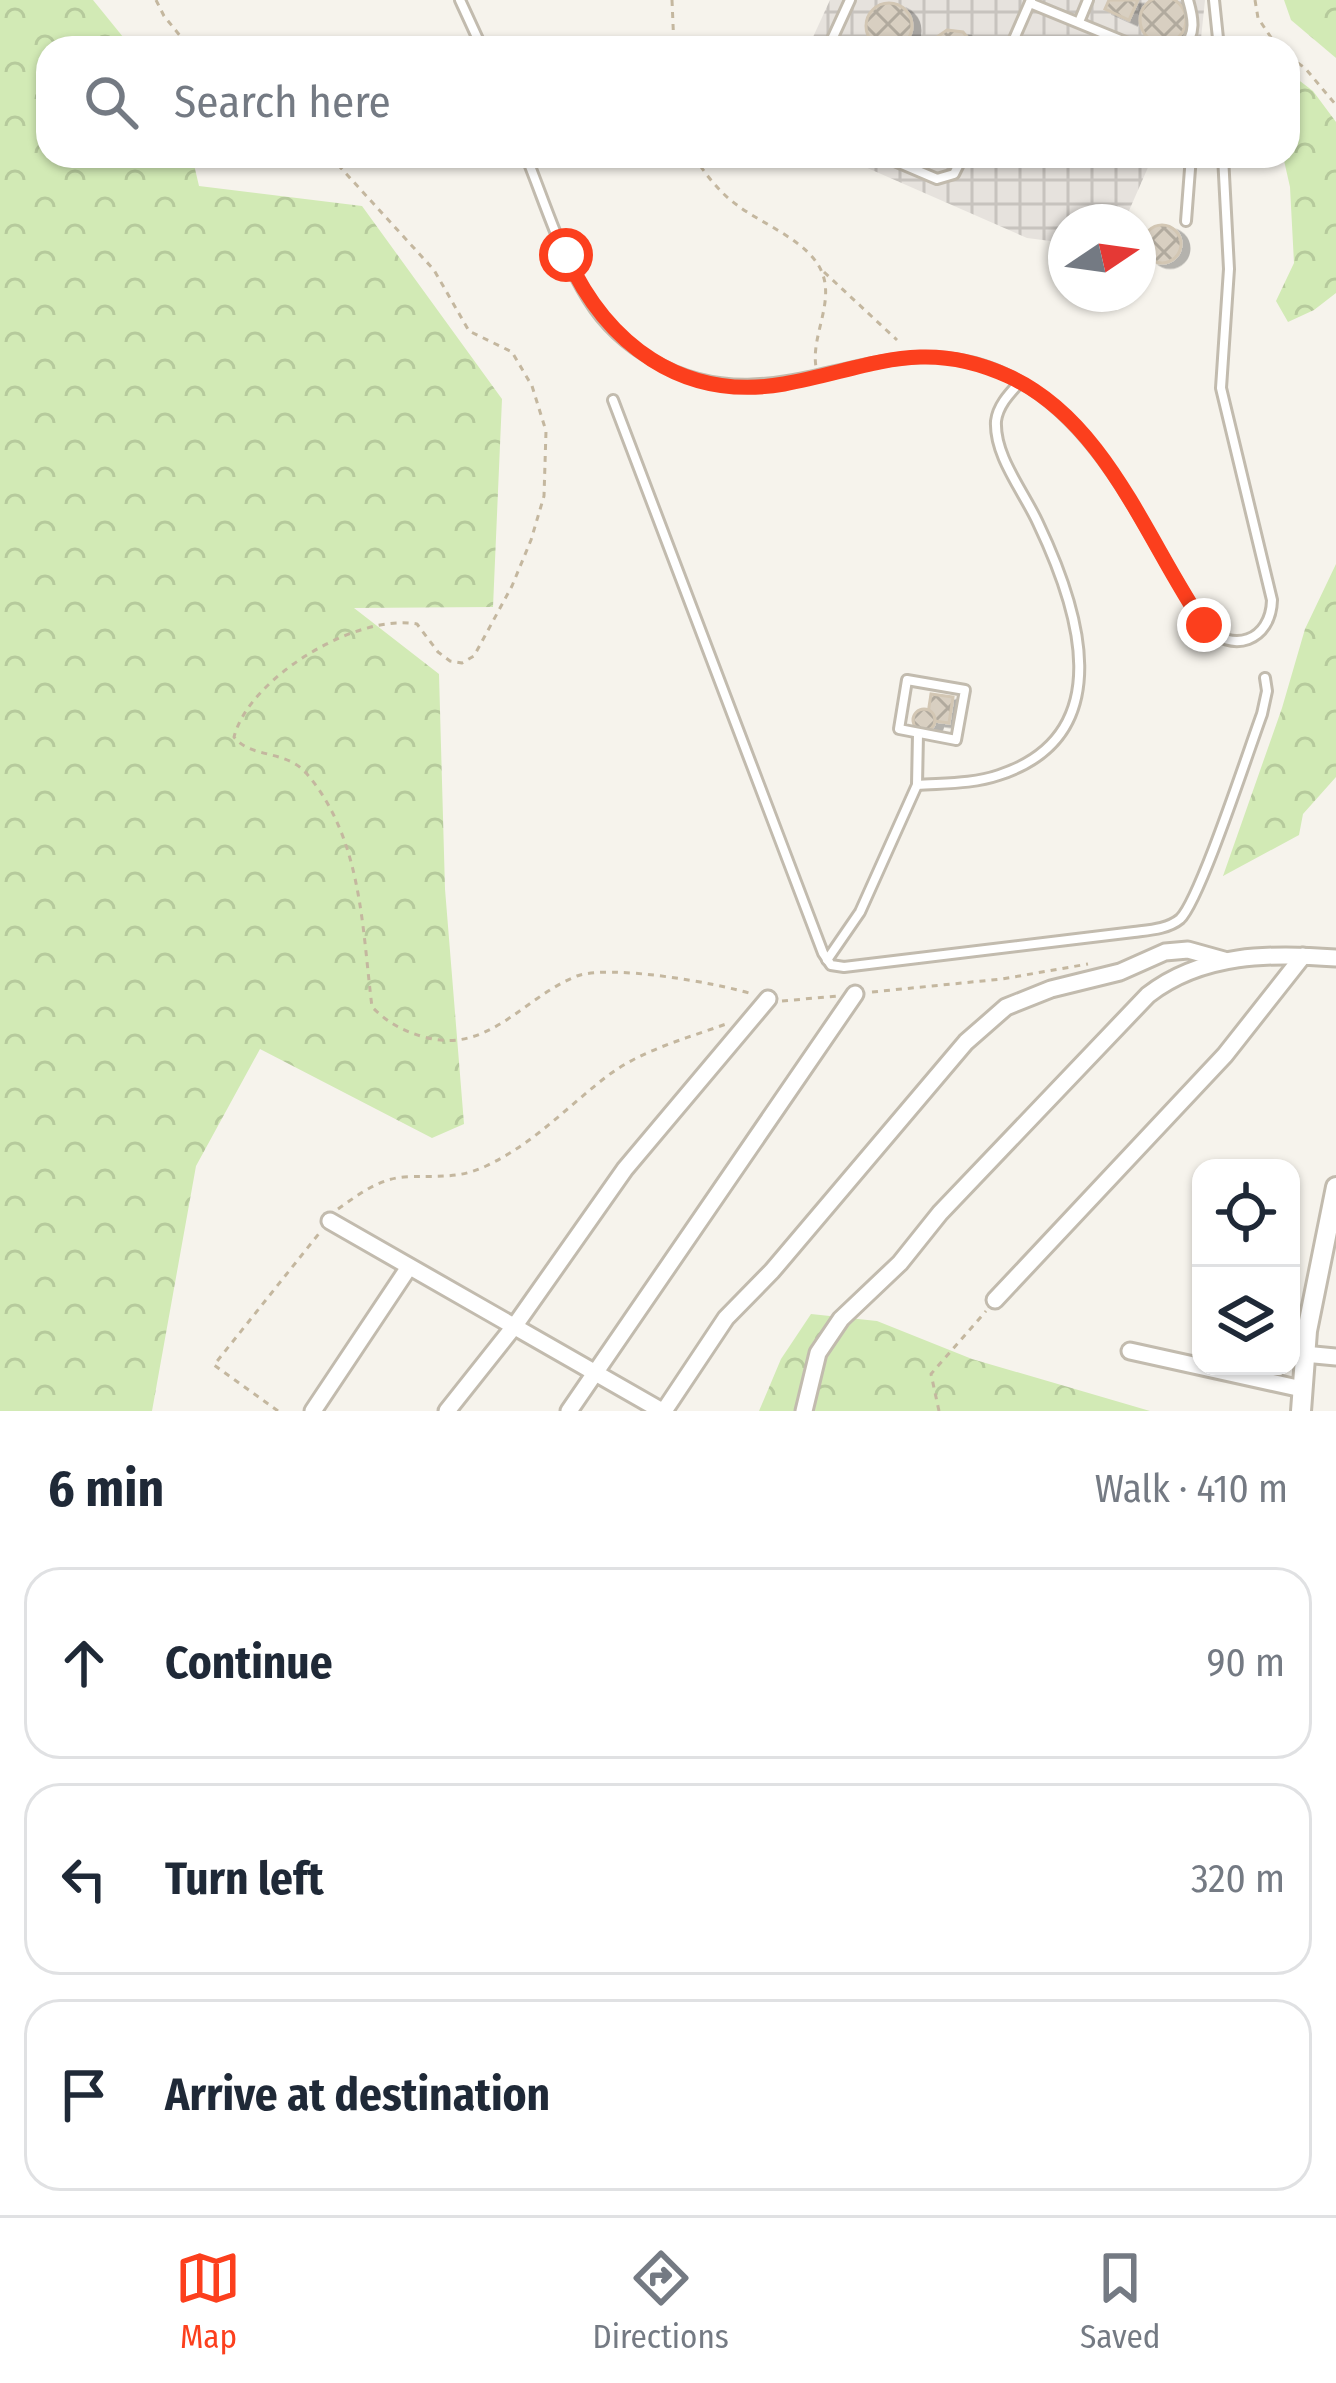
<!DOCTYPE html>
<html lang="en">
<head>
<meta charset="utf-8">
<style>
  body { margin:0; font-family:"Fira Sans Condensed",sans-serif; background:#f6f6f7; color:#1f2937 }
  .controls { position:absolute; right:36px; bottom:36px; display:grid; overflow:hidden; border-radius:24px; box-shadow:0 3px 9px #0004 }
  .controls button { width:108px; height:108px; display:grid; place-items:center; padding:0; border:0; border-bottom:3px solid #e0e1e3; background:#fff; color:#1f2937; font:60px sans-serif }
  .compass { position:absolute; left:1048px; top:204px; width:108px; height:108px; border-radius:50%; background:#fff; box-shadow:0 3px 9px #0004; rotate:77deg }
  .stop { position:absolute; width:36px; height:36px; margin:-27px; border:9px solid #fc3f1d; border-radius:50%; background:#fff }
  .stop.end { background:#fc3f1d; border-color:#fff; box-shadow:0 3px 12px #0008 }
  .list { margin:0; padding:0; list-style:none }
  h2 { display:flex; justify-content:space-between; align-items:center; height:156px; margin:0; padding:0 48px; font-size:51px }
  h2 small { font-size:39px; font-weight:400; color:#747a83 }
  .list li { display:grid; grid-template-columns:78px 1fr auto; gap:36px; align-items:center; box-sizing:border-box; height:192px; margin:0 24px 24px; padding:0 24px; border:3px solid #e0e1e3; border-radius:36px }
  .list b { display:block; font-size:45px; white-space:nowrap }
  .list em { font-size:39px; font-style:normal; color:#747a83 }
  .icon { flex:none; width:66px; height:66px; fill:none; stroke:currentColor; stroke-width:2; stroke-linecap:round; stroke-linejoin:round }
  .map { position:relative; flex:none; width:1336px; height:1411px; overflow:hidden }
  .search { position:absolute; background:#fff; box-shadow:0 3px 9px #0004; left:36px; right:36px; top:36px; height:132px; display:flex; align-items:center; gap:30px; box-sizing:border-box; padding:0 42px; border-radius:36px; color:#747a83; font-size:45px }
  .sheet { height:804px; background:#fff }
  nav { display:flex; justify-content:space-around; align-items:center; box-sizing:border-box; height:168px; border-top:3px solid #e0e1e3; background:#fff; font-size:33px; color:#747a83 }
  nav a { display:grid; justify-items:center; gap:6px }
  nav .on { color:#fc3f1d }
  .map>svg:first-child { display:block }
</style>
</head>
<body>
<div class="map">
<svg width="1336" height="1411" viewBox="0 0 1336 1411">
  <defs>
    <pattern id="industrial-grid" width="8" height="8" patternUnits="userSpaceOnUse" patternTransform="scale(3)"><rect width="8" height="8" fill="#e6e2dd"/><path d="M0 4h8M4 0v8" fill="none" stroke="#c7c3be"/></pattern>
    <pattern id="forest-crowns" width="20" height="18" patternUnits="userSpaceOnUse" patternTransform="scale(3)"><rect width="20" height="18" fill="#d2eab5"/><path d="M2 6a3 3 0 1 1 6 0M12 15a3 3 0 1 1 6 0" fill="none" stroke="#b6ca9c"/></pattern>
    <pattern id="building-cross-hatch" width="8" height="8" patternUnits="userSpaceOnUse" patternTransform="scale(3)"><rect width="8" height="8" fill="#d8cfc1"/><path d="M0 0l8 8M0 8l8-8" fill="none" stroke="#b1aa9e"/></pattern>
    <filter id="shadow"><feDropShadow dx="8" dy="4.5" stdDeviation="0" flood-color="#0004"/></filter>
  </defs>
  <rect width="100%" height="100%" fill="#f6f3ec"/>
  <g fill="url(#industrial-grid)">
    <path d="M830 0H1205L1200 48H808Z"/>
    <path d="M840 156H1153L1124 222H1066V243L1027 238Z"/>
  </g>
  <g fill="url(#forest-crowns)">
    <path d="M0 0H93L132 48H48V156H192L199 186 362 206 502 399 493 607 354 608 439 674 445 889 464 1124 432 1138 260 1049 196 1166 152 1411H0Z"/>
    <path d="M1284 0H1336V58L1291 20Z"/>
    <path d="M1288 72 1313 91 1336 122V293L1314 310 1288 322 1276 301 1294 263 1290 187 1283 156H1288Z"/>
    <path d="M1336 564V777L1303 814 1299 835 1223 876 1282 708 1305 629Z"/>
    <path d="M811 1314 877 1321 972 1359 1150 1411H759L781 1359Z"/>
  </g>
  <g fill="url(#building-cross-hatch)" stroke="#d3c7b4" stroke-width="3" filter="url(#shadow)">
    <circle cx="1163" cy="20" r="23"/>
    <path d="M1109 0H1138L1129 20 1105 9Z"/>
    <circle cx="889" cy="26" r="23"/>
    <path d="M947 30 963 32 976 48H929L934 39Z"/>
    <circle cx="1162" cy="244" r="19"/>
    <path d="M931 694 953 697 949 723 927 720Z"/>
    <circle cx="924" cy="720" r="11"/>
  </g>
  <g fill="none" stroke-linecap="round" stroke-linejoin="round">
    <defs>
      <g id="service">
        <path d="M460 0 482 48"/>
        <path d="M1214 0 1219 48"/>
        <path d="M1030 3 1140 48"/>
        <path d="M1079 22 1088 0"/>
        <path d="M828 48 850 0"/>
        <path d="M1010 48 1031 0"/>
        <path d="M1182 48C1197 35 1193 17 1188 0"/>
        <path d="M526 156C545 203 561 256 588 299 604 325 627 346 654 361 785 434 887 308 1017 380 1109 432 1148 542 1204 625 1232 655 1271 641 1272 600L1221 388 1229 269 1223 156"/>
        <path d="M883 156 937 179 954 174 963 156"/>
        <path d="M1186 221 1191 156"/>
        <path d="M613 400 823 953 831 965 844 967 1134 932C1149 930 1168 929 1180 919 1200 900 1249 749 1262 714L1267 691 1265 678"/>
        <path d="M907 680 965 690 956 740 899 729Z"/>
        <path d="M917 785C944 783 973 784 999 775 1121 735 1078 607 1038 523 1024 492 994 456 996 421 998 405 1010 393 1020 382"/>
        <path d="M827 960 860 912 917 785 918 734"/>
      </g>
      <g id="minor">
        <path d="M330 1221 662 1411"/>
        <path d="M995 1300 1225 1055 1303 956"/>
        <path d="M1130 1351 1302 1389"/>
        <path d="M1304 1354 1336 1357"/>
        <path d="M313 1411 409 1267"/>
        <path d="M447 1411 516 1324 625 1169 768 999"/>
        <path d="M569 1411 855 994"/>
        <path d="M664 1411 726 1318 772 1271 966 1042 1006 1007 1051 989 1120 972 1165 952 1188 950 1224 960"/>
        <path d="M804 1411 818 1353 841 1319 900 1263 940 1213 1148 995C1202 953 1271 953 1336 958"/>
      </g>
      <path id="tertiary" d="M1301 1411 1307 1331 1336 1187"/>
    </defs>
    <use href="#service" stroke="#c2bbae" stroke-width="14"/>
    <use href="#minor" stroke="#c2bbae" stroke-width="21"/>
    <use href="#tertiary" stroke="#c2bbae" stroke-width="24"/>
    <g stroke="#c4b79f" stroke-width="3" stroke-dasharray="6 6" stroke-linecap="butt">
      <path d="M156 0 164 16 190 48"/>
      <path d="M672 0 674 48"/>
      <path d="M1255 0 1258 18 1278 48"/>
      <path d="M1288 56 1305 68 1336 105"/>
      <path d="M330 156 434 270 469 331 512 352 532 386 546 431 544 496 531 540 512 586 474 656 462 663 450 661 438 652 417 624C356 613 249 678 234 737 251 759 286 749 307 774 362 839 362 927 372 1007 389 1024 405 1032 428 1038 490 1053 525 996 577 976 611 964 717 983 752 994"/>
      <path d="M694 156C704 173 721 194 737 205 763 225 812 242 823 275 833 305 811 337 816 367"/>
      <path d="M824 272 897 340"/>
      <path d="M872 992 1002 979 1088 964"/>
      <path d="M782 1001 838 996"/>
      <path d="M338 1209C358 1195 378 1179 404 1177 435 1175 457 1180 486 1166 533 1144 566 1108 606 1077 641 1050 685 1039 726 1024"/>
      <path d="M278 1411 214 1365 321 1231"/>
      <path d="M939 1411 931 1374 986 1311"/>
    </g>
    <use href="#service" stroke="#fff" stroke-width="8"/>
    <use href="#minor" stroke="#fff" stroke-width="15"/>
    <use href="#tertiary" stroke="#fff" stroke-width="18"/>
  </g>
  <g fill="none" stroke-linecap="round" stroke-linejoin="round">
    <path stroke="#fc3f1d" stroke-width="15" d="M566 255C606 344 682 402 784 384 868 369 921 336 1008 376 1106 420 1147 542 1204 625"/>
  </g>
</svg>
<div class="controls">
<button><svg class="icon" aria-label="locate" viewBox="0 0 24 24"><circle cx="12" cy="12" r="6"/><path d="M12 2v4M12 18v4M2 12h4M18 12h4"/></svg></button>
<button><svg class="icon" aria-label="layers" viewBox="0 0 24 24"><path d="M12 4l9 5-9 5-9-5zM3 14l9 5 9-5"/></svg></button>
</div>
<svg class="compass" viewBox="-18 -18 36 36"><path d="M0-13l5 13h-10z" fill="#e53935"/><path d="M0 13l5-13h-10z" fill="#747a83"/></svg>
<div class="stop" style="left:566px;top:255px"></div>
<div class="stop end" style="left:1204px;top:625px"></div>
<div class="search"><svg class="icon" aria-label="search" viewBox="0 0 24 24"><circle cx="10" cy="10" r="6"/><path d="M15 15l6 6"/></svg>Search here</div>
</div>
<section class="sheet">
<h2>6 min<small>Walk · 410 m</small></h2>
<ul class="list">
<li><svg class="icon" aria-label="ahead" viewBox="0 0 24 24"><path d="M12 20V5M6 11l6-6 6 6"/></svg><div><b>Continue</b></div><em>90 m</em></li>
<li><svg class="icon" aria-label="left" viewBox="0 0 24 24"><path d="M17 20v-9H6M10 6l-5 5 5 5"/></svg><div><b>Turn left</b></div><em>320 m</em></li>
<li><svg class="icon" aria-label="arrive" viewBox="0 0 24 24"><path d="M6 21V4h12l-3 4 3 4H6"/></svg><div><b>Arrive at destination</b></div></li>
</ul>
</section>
<nav>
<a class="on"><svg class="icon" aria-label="map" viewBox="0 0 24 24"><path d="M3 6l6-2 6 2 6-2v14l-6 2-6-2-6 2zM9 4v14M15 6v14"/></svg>Map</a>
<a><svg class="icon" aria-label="directions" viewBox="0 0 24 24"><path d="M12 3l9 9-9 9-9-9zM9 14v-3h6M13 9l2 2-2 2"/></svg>Directions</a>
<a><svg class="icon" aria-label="saved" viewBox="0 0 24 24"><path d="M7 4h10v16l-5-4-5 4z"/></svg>Saved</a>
</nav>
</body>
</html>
